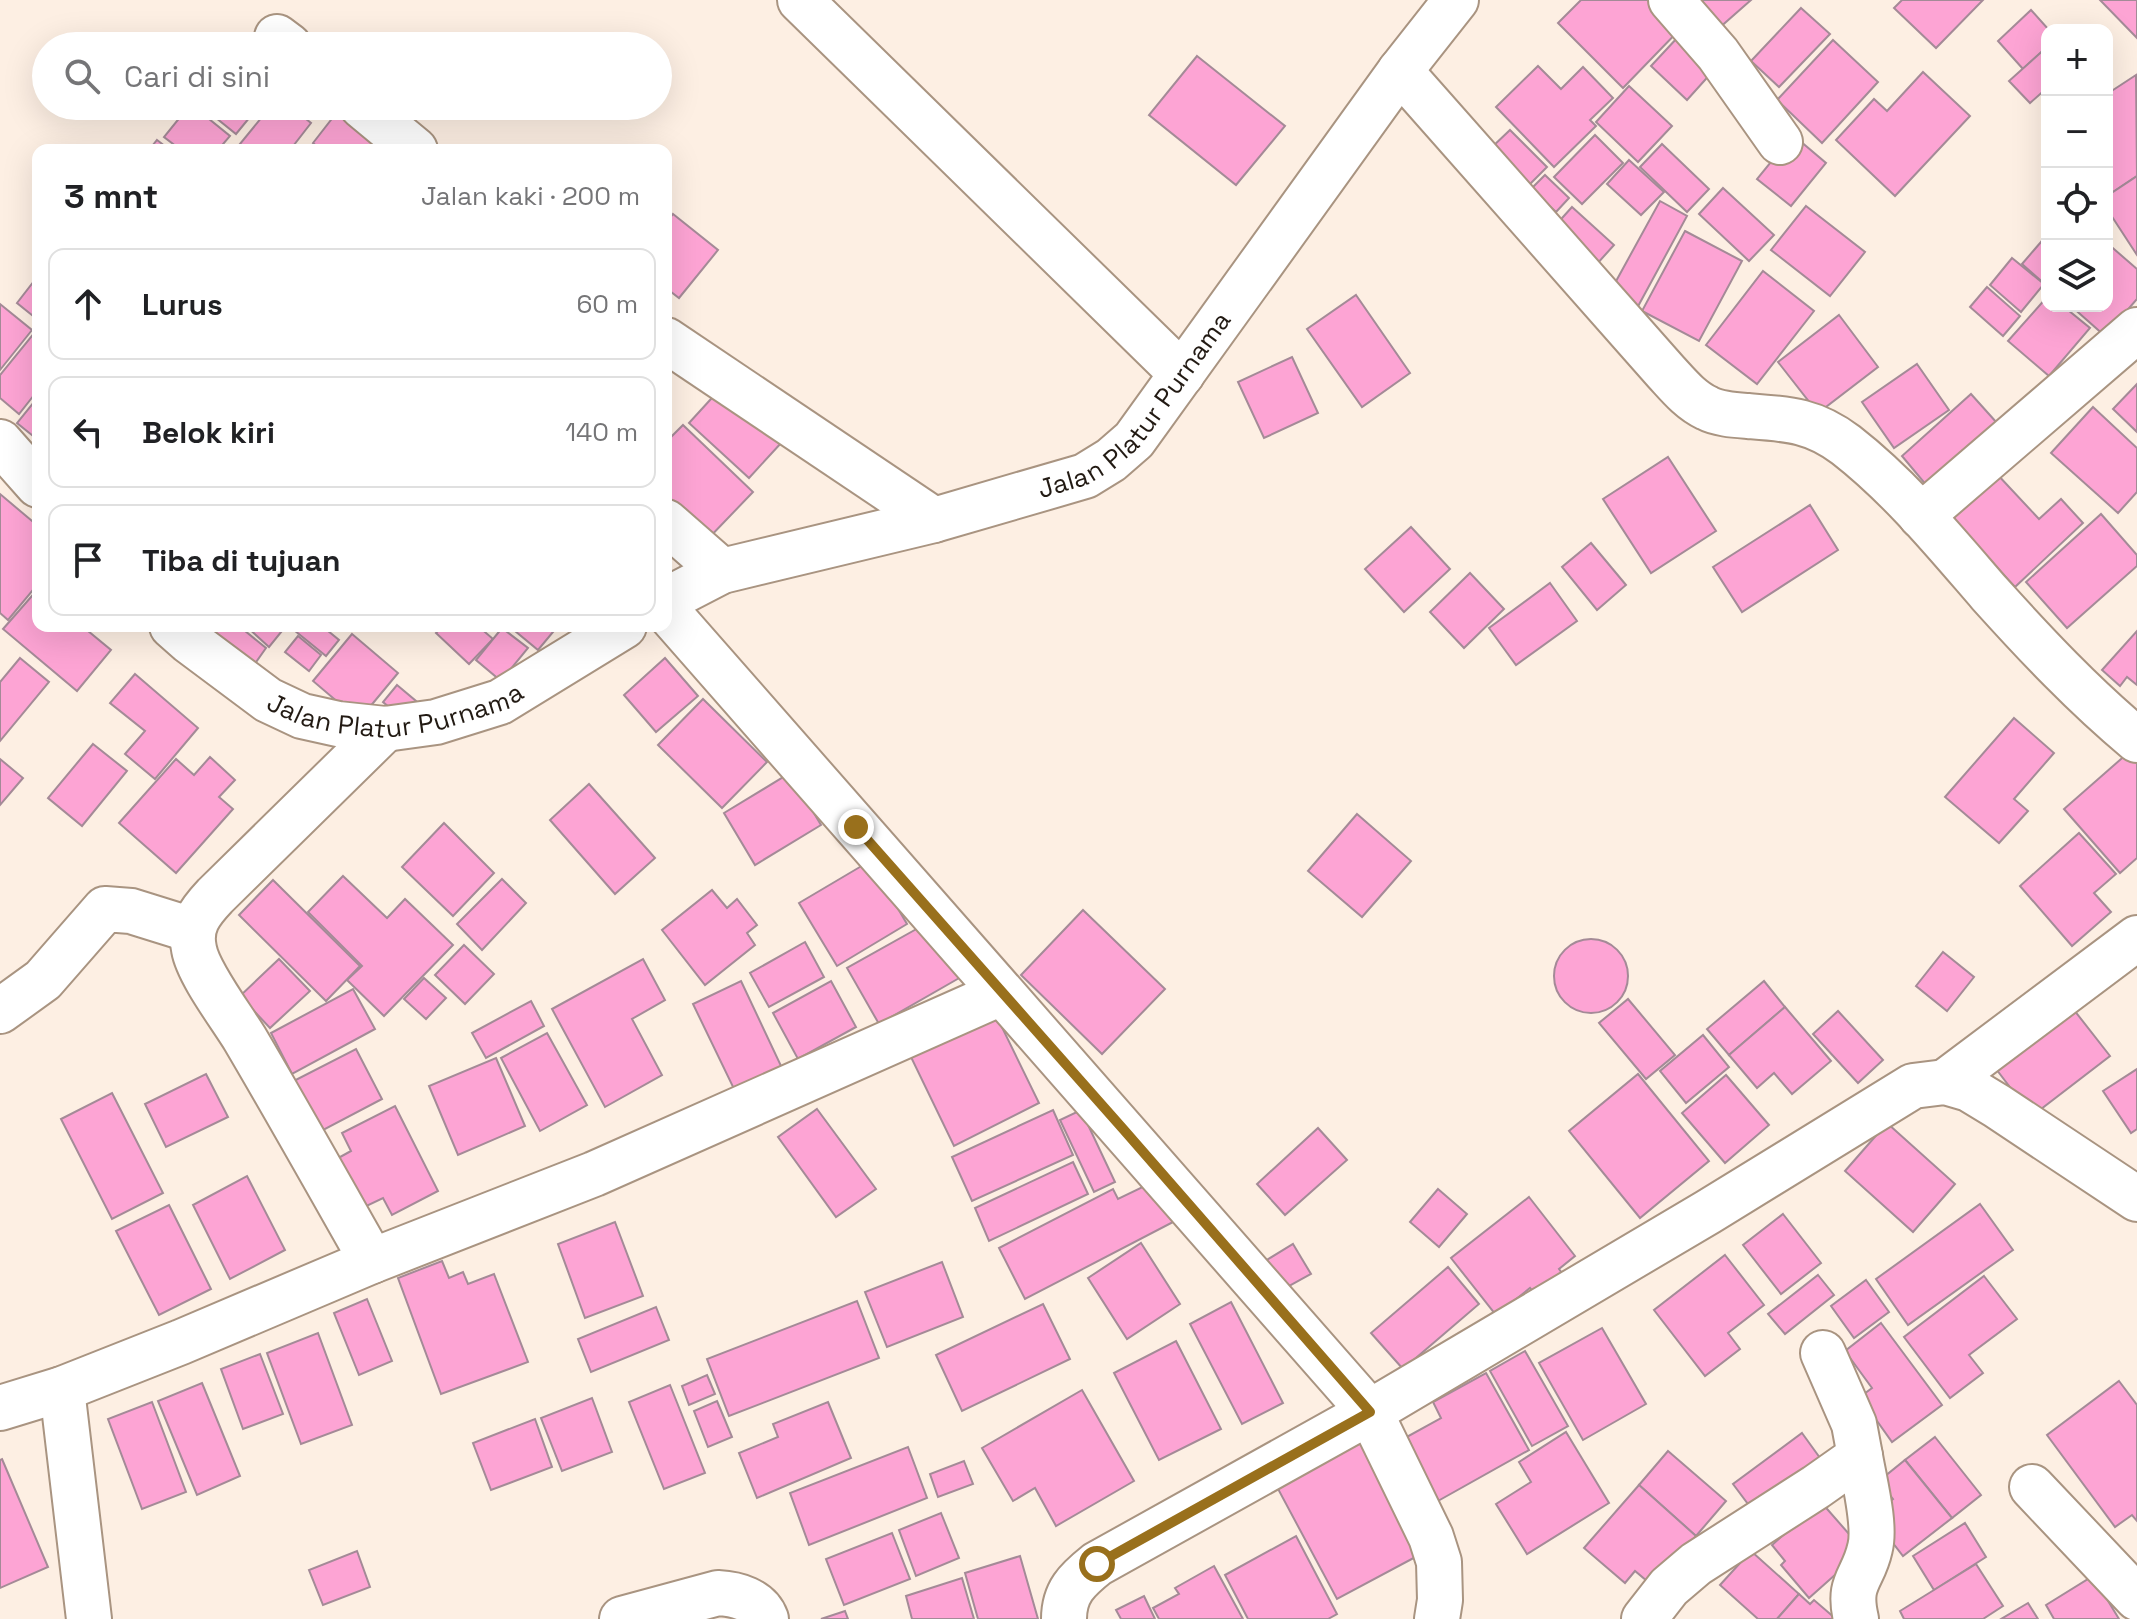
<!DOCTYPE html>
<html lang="id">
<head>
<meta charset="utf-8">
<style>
  body { margin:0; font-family:"Space Grotesk",sans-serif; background:#f6f6f6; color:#202124 }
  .controls { position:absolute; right:24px; top:24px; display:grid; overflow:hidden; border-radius:16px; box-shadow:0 8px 32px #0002 }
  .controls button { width:72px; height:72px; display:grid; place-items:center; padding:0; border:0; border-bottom:2px solid #e0e0e0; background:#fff; color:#202124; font:40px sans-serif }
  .stop { position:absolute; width:24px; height:24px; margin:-18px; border:6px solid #99701c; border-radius:50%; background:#fff }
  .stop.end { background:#99701c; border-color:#fff; box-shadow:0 2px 8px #0008 }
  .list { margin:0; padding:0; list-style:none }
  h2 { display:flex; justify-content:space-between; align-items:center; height:104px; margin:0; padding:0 32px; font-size:34px }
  h2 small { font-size:26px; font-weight:400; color:#757577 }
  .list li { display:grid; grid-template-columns:52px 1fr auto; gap:24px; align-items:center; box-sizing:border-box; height:112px; margin:0 16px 16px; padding:0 16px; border:2px solid #e0e0e0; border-radius:16px }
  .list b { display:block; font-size:30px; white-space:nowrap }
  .list em { font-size:26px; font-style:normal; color:#757577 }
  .icon { flex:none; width:44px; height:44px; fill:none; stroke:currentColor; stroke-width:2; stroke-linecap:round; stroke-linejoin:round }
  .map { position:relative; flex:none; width:2137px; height:1619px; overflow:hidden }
  .search { position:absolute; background:#fff; box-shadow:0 8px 32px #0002; left:32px; top:32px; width:640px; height:88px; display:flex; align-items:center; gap:20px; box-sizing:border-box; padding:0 28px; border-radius:44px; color:#757577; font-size:30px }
  .panel { position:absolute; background:#fff; box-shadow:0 8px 32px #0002; left:32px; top:144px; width:640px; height:488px; border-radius:16px }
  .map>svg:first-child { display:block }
</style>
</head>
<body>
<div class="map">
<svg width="2137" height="1619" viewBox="0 0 2137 1619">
  <rect width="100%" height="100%" fill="#fdefe3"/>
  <g fill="#fda4d4" stroke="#a48a97" stroke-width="2">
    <path d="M1581 0H1665L1687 22 1623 88 1558 23Z"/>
    <path d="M1693 0H1751L1718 29Z"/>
    <path d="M1902 0H1983L1936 48 1894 8Z"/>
    <path d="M2100 0H2137V38Z"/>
    <path d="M1801 8 1830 34 1779 87 1751 61Z"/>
    <path d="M2031 10 2049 30H2047V47L2023 69 1998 41Z"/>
    <path d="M1678 37 1714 70 1687 100 1651 66Z"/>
    <path d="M1833 40 1878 82 1822 143 1777 100Z"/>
    <path d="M2047 47V88L2030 103 2009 81Z"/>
    <path d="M1197 56 1285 126 1236 185 1149 115Z"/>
    <path d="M1538 66 1561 89 1583 67 1613 98 1590 120 1596 126 1554 167 1496 107Z"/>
    <path d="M1923 72 1970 116 1895 196 1836 140 1874 99 1887 111Z"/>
    <path d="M2136 75 2137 176 2107 196V94Z"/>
    <path d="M1629 86 1672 126 1638 162 1596 122Z"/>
    <path d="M189 106H193L230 136 218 150H181L164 137Z"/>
    <path d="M207 106H259L236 134 205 109Z"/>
    <path d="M271 106H290L311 123 290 150H235Z"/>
    <path d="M338 111 382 146 378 150H321L313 143Z"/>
    <path d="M1510 130 1547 167 1529 185 1491 148Z"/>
    <path d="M1595 135 1623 163 1582 204 1554 177Z"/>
    <path d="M1793 135 1826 163 1791 206 1757 179Z"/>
    <path d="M157 140 170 150H149Z"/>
    <path d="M1662 144 1709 189 1687 212 1640 167Z"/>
    <path d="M1629 160 1664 192 1641 215 1607 184Z"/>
    <path d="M1545 175 1569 198 1556 212 1531 189Z"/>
    <path d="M2137 176V255L2107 209V196Z"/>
    <path d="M1723 188 1774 235 1749 261 1699 214Z"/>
    <path d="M1660 201 1687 216 1636 310 1609 294Z"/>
    <path d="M1806 206 1865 252 1830 296 1771 250Z"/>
    <path d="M1572 207 1614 245 1596 265 1554 227Z"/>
    <path d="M673 214 718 250 679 298 666 288V223Z"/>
    <path d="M1685 231 1742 261 1699 341 1642 311Z"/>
    <path d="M2047 235V286L2022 264Z"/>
    <path d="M2107 243 2137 269V299L2105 336 2071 306H2107Z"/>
    <path d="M2012 258 2044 284 2021 312 1990 285Z"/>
    <path d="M1763 271 1814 311 1757 384 1706 345Z"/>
    <path d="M38 276V320L17 303Z"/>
    <path d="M1987 287 2020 316 2003 336 1970 307Z"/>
    <path d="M1356 295 1410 373 1362 407 1307 329Z"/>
    <path d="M2047 297V306H2063L2090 328 2049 376 2008 341Z"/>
    <path d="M0 304 32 330 0 370Z"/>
    <path d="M1839 315 1878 367 1818 413 1778 362Z"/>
    <path d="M35 332 38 334V390L19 414 0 398V375Z"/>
    <path d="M1292 357 1318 413 1264 438 1238 382Z"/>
    <path d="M1917 364 1949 410 1894 448 1862 402Z"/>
    <path d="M2137 384V432L2113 409Z"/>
    <path d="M721 388 782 442 749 478 689 423Z"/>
    <path d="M1971 394 1997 423 1927 486 1902 456Z"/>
    <path d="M38 397V440L17 423Z"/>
    <path d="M2093 407 2137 448V492L2118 513 2051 453Z"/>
    <path d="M683 425 753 492 704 543 666 506V442Z"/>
    <path d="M1668 457 1716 531 1651 573 1603 499Z"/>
    <path d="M1996 473 2039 519 2061 499 2083 523 2015 587 1949 516Z"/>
    <path d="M0 494 38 526V584L8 620 0 613Z"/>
    <path d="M1810 505 1838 550 1742 612 1713 567Z"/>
    <path d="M2101 514 2137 555V566L2067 628 2026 582Z"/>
    <path d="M1411 527 1450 569 1404 612 1365 569Z"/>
    <path d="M1591 543 1626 585 1597 610 1562 567Z"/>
    <path d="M1470 573 1504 609 1464 648 1430 612Z"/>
    <path d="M1550 583 1577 621 1516 665 1489 628Z"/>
    <path d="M38 589V626H82L111 650 77 691 3 629Z"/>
    <path d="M209 626H239L266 648 254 665 208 627Z"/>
    <path d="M246 626H286L269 647Z"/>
    <path d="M289 626H322L339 640 326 656Z"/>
    <path d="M443 626H478L493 639 469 664 436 633Z"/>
    <path d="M509 626H558L538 650Z"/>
    <path d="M502 628 528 648 501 681 476 660Z"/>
    <path d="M2137 631V685L2127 677 2120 686 2102 670Z"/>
    <path d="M352 634 398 673 359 720 313 681Z"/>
    <path d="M298 636 321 655 309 671 285 652Z"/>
    <path d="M20 658 49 682 0 741V682Z"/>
    <path d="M665 658 698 696 656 732 624 695Z"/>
    <path d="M135 674 198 728 155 779 125 754 145 731 110 703Z"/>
    <path d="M397 685 416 701 402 718 383 702Z"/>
    <path d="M703 699 767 762 722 808 658 745Z"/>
    <path d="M2014 718 2054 753 2014 799 2028 811 1999 843 1945 797Z"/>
    <path d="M93 744 127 771 82 826 48 798Z"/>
    <path d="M2137 745V858L2120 873 2064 809Z"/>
    <path d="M210 757 235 780 219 797 233 809 176 873 119 823 176 759 194 775Z"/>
    <path d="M0 759 23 778 0 805Z"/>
    <path d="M790 773 821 825 755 865 724 813Z"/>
    <path d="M589 784 655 858 615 894 550 820Z"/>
    <path d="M1357 814 1411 861 1362 917 1308 871Z"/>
    <path d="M444 823 494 873 453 916 402 867Z"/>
    <path d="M2079 833 2116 874 2094 893 2111 912 2072 946 2020 886Z"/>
    <path d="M870 861 907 924 837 966 799 903Z"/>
    <path d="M343 876 387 918 405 899 453 945 384 1016 347 980 362 966 308 912Z"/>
    <path d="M502 879 526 903 482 950 457 924Z"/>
    <path d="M273 880 360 966 326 1001 239 915Z"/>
    <path d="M712 890 727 908 737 899 757 925 747 933 755 945 705 985 662 930Z"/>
    <path d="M1083 910 1165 989 1102 1054 1021 975Z"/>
    <path d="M929 922 961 977 879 1024 847 968Z"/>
    <circle cx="1591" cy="976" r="37"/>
    <path d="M805 942 824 977 769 1007 750 973Z"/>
    <path d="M464 945 494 974 465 1004 435 975Z"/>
    <path d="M1943 952 1974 977 1947 1011 1916 986Z"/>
    <path d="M279 959 310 991 270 1028 240 996Z"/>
    <path d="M643 959 665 1000 632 1019 662 1075 605 1107 552 1009Z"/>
    <path d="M424 978 446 998 426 1019 404 999Z"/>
    <path d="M741 981 782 1068 735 1091 693 1004Z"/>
    <path d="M831 981 856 1027 798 1059 773 1013Z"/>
    <path d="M1764 981 1785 1007 1729 1055 1707 1029Z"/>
    <path d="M353 989 375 1029 292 1074 271 1033Z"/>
    <path d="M1628 999 1675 1055 1646 1079 1599 1023Z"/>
    <path d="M531 1001 544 1026 486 1058 472 1033Z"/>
    <path d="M2067 1001 2110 1056 2032 1116 1990 1061Z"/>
    <path d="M1785 1007 1831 1061 1792 1094 1774 1073 1757 1088 1729 1055Z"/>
    <path d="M1838 1011 1883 1060 1858 1083 1813 1034Z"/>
    <path d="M995 1013 1039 1103 954 1146 910 1055Z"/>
    <path d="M547 1033 587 1105 540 1131 501 1058Z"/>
    <path d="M1703 1035 1729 1067 1686 1103 1660 1071Z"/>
    <path d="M356 1049 382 1099 308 1138 282 1087Z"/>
    <path d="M496 1058 525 1126 458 1155 429 1086Z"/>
    <path d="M2137 1069V1129L2131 1133 2103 1091Z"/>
    <path d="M206 1074 228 1117 166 1147 145 1104Z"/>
    <path d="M1638 1074 1709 1161 1640 1218 1569 1131Z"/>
    <path d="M1726 1075 1769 1125 1725 1163 1682 1113Z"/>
    <path d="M112 1093 163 1193 112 1219 61 1119Z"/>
    <path d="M395 1106 438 1191 392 1215 383 1198 356 1211 331 1162 351 1151 342 1133Z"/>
    <path d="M817 1109 876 1189 836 1217 778 1137Z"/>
    <path d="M1053 1110 1073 1155 972 1201 952 1157Z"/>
    <path d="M1081 1110 1115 1182 1094 1192 1060 1120Z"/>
    <path d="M1887 1123 1955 1184 1913 1232 1845 1171Z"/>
    <path d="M1318 1128 1347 1160 1285 1215 1257 1184Z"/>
    <path d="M1073 1162 1088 1194 989 1241 975 1208Z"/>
    <path d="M247 1176 285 1250 230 1279 193 1205Z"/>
    <path d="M1155 1181 1175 1221 1025 1299 999 1248 1113 1189 1118 1199Z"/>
    <path d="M1438 1189 1467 1214 1439 1247 1410 1222Z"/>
    <path d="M1529 1197 1575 1256 1559 1269 1565 1277 1538 1298 1530 1288 1496 1315 1451 1258Z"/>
    <path d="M1980 1204 2013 1250 1908 1325 1876 1279Z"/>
    <path d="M169 1205 211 1289 159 1315 116 1231Z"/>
    <path d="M1783 1214 1821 1263 1781 1294 1743 1245Z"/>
    <path d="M615 1222 643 1296 585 1318 558 1244Z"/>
    <path d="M1141 1243 1180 1304 1127 1339 1088 1278Z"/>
    <path d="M1293 1244 1311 1274 1282 1290 1265 1261Z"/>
    <path d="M1725 1255 1764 1305 1728 1333 1740 1349 1705 1376 1654 1310Z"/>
    <path d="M442 1261 449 1278 463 1272 468 1284 494 1274 528 1362 441 1394 398 1278Z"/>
    <path d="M942 1262 963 1317 887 1347 865 1292Z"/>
    <path d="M1448 1267 1479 1304 1403 1369 1371 1333Z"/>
    <path d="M1818 1275 1834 1295 1785 1334 1768 1314Z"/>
    <path d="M1984 1276 2017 1319 1969 1355 1983 1373 1950 1398 1904 1337Z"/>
    <path d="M1866 1280 1889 1312 1854 1338 1831 1306Z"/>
    <path d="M367 1299 392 1361 359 1375 334 1313Z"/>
    <path d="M857 1301 879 1358 729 1416 707 1359Z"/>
    <path d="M1231 1302 1283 1403 1242 1424 1190 1324Z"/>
    <path d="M1043 1304 1070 1359 962 1411 936 1355Z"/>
    <path d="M656 1307 669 1340 591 1372 578 1339Z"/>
    <path d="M1881 1323 1942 1405 1892 1442 1860 1397 1872 1388 1845 1351Z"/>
    <path d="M1602 1328 1646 1404 1583 1440 1539 1363Z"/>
    <path d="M318 1333 352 1425 301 1444 267 1353Z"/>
    <path d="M1176 1341 1221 1429 1159 1460 1114 1373Z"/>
    <path d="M1525 1351 1568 1426 1532 1446 1490 1371Z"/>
    <path d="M260 1354 283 1414 243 1429 221 1369Z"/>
    <path d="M1486 1373 1529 1450 1429 1506 1394 1444 1441 1418 1433 1402Z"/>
    <path d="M707 1375 715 1394 689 1405 682 1386Z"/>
    <path d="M2119 1381 2137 1405V1521L2132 1515 2115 1527 2047 1435Z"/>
    <path d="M202 1383 240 1476 197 1495 158 1401Z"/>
    <path d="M670 1385 705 1473 664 1489 629 1402Z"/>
    <path d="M1082 1390 1134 1481 1056 1526 1035 1488 1013 1501 982 1448Z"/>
    <path d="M592 1398 612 1452 562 1471 541 1418Z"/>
    <path d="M717 1401 732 1437 708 1447 694 1411Z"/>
    <path d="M152 1402 186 1492 142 1509 108 1419Z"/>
    <path d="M828 1402 851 1458 757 1498 739 1453 778 1437 773 1424Z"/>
    <path d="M535 1419 552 1467 491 1490 473 1443Z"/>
    <path d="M1566 1432 1609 1503 1527 1554 1496 1504 1531 1482 1519 1462Z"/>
    <path d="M1802 1433 1828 1469 1760 1520 1733 1484Z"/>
    <path d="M1935 1437 1981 1495 1952 1518 1905 1460Z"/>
    <path d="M1363 1440 1423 1553 1337 1599 1277 1487Z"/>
    <path d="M908 1447 927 1498 809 1545 790 1493Z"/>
    <path d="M1668 1451 1726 1501 1696 1536 1639 1485Z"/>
    <path d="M2 1459 48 1567 0 1588V1460Z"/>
    <path d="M1905 1460 1952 1518 1903 1556 1872 1516 1893 1499 1879 1481Z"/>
    <path d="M964 1461 973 1484 938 1497 930 1474Z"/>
    <path d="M1639 1485 1696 1536 1653 1586 1635 1571 1625 1583 1584 1548Z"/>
    <path d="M1821 1502 1863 1550 1809 1598 1781 1565 1785 1561 1772 1545Z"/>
    <path d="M941 1513 959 1558 916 1576 899 1530Z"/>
    <path d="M1965 1523 1986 1557 1934 1590 1913 1556Z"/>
    <path d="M892 1533 910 1579 844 1605 826 1559Z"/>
    <path d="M1296 1536 1337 1614 1328 1619H1248L1225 1575Z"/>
    <path d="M357 1551 370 1587 323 1605 309 1570Z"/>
    <path d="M1751 1551 1799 1594 1777 1619H1758L1720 1585Z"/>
    <path d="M1020 1556 1038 1619H978L965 1573Z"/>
    <path d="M1976 1564 2003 1606 1983 1619H1904L1900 1611Z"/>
    <path d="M1214 1566 1243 1619H1159L1153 1608 1179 1594 1175 1588Z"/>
    <path d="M2093 1576 2119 1619H2054L2046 1605Z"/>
    <path d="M962 1578 974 1619H912L906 1596Z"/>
    <path d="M1799 1594 1810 1604 1814 1600 1836 1619H1777Z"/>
    <path d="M1144 1596 1155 1619H1121L1116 1610Z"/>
    <path d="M2028 1603 2038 1619H2001Z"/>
    <path d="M845 1611 848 1619H821Z"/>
  </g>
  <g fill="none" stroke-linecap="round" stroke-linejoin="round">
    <defs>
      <g id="street">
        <path d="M800 0 1182 374"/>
        <path d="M1671 0 1718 54 1780 142"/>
        <path d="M277 37 289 46"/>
        <path d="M1400 71 1666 372C1678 385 1690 400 1707 408 1718 414 1735 415 1748 416 1788 419 1813 420 1846 445 1900 487 1945 542 1990 594 2036 645 2084 696 2137 740"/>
        <path d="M362 106 415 150"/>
        <path d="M666 340 934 520"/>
        <path d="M0 442 38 485"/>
        <path d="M1921 516 2137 330"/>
        <path d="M666 522 722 571"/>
        <path id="s1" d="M666 600 722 571 934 520 1085 476 1111 460 1134 440 1400 71 1456 0"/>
        <path d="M666 610 1370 1412 1431 1537 1439 1562 1440 1600 1437 1619"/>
        <path id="s2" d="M172 626 189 641 268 700 302 716 338 724 385 729 436 722 500 702 624 626"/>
        <path d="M0 1011 43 980 105 909 131 911 192 930"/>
        <path d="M1945 1082 2137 938"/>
        <path d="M372 1261C330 1187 288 1112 245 1039 231 1016 198 973 194 949 189 926 200 912 215 896L385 729"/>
        <path d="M62 1389 89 1619"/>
        <path d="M0 1408 62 1389 181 1342 372 1261 594 1174 1001 993"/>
        <path d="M2032 1487 2137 1598"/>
        <path d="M622 1619 718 1593C737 1594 759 1600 766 1619"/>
        <path d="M1064 1619C1064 1592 1077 1580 1097 1564L1370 1412 1708 1212 1913 1086 1945 1082 1969 1089 1997 1106 2137 1199"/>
        <path d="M1644 1619 1669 1587 1696 1564 1816 1487 1860 1456 1854 1424 1823 1353"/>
        <path d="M1856 1619C1847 1581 1863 1580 1870 1548 1876 1525 1864 1480 1860 1456"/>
      </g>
    </defs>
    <use href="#street" stroke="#a99481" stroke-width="48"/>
    <use href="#street" stroke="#fff" stroke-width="44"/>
  </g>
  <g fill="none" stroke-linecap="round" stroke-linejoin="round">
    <path stroke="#99701c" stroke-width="10" d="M856 827 1124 1130 1370 1412 1097 1564"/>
  </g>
  <g text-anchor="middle" stroke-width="8" stroke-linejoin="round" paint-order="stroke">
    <g font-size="26" fill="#221a13" stroke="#fff">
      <text dy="9" stroke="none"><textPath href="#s1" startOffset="522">Jalan Platur Purnama</textPath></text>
      <text dy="9" stroke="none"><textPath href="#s2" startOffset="254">Jalan Platur Purnama</textPath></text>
    </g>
  </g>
</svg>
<div class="controls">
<button>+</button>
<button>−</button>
<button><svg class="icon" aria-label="locate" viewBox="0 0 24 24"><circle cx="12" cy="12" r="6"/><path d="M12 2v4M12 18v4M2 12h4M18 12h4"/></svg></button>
<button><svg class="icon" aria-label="layers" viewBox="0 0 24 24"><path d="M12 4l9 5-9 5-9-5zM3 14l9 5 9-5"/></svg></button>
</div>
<div class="stop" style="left:1097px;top:1564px"></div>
<div class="stop end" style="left:856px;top:827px"></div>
<div class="search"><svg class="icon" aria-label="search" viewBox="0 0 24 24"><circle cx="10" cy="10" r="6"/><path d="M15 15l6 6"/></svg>Cari di sini</div>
<section class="panel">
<h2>3 mnt<small>Jalan kaki · 200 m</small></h2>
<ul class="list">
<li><svg class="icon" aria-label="ahead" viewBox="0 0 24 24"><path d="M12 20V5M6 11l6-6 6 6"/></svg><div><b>Lurus</b></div><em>60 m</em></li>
<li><svg class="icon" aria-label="left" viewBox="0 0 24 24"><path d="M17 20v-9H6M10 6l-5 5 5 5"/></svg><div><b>Belok kiri</b></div><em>140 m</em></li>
<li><svg class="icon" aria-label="arrive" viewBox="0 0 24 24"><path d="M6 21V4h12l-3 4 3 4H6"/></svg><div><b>Tiba di tujuan</b></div></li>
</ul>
</section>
</div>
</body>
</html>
